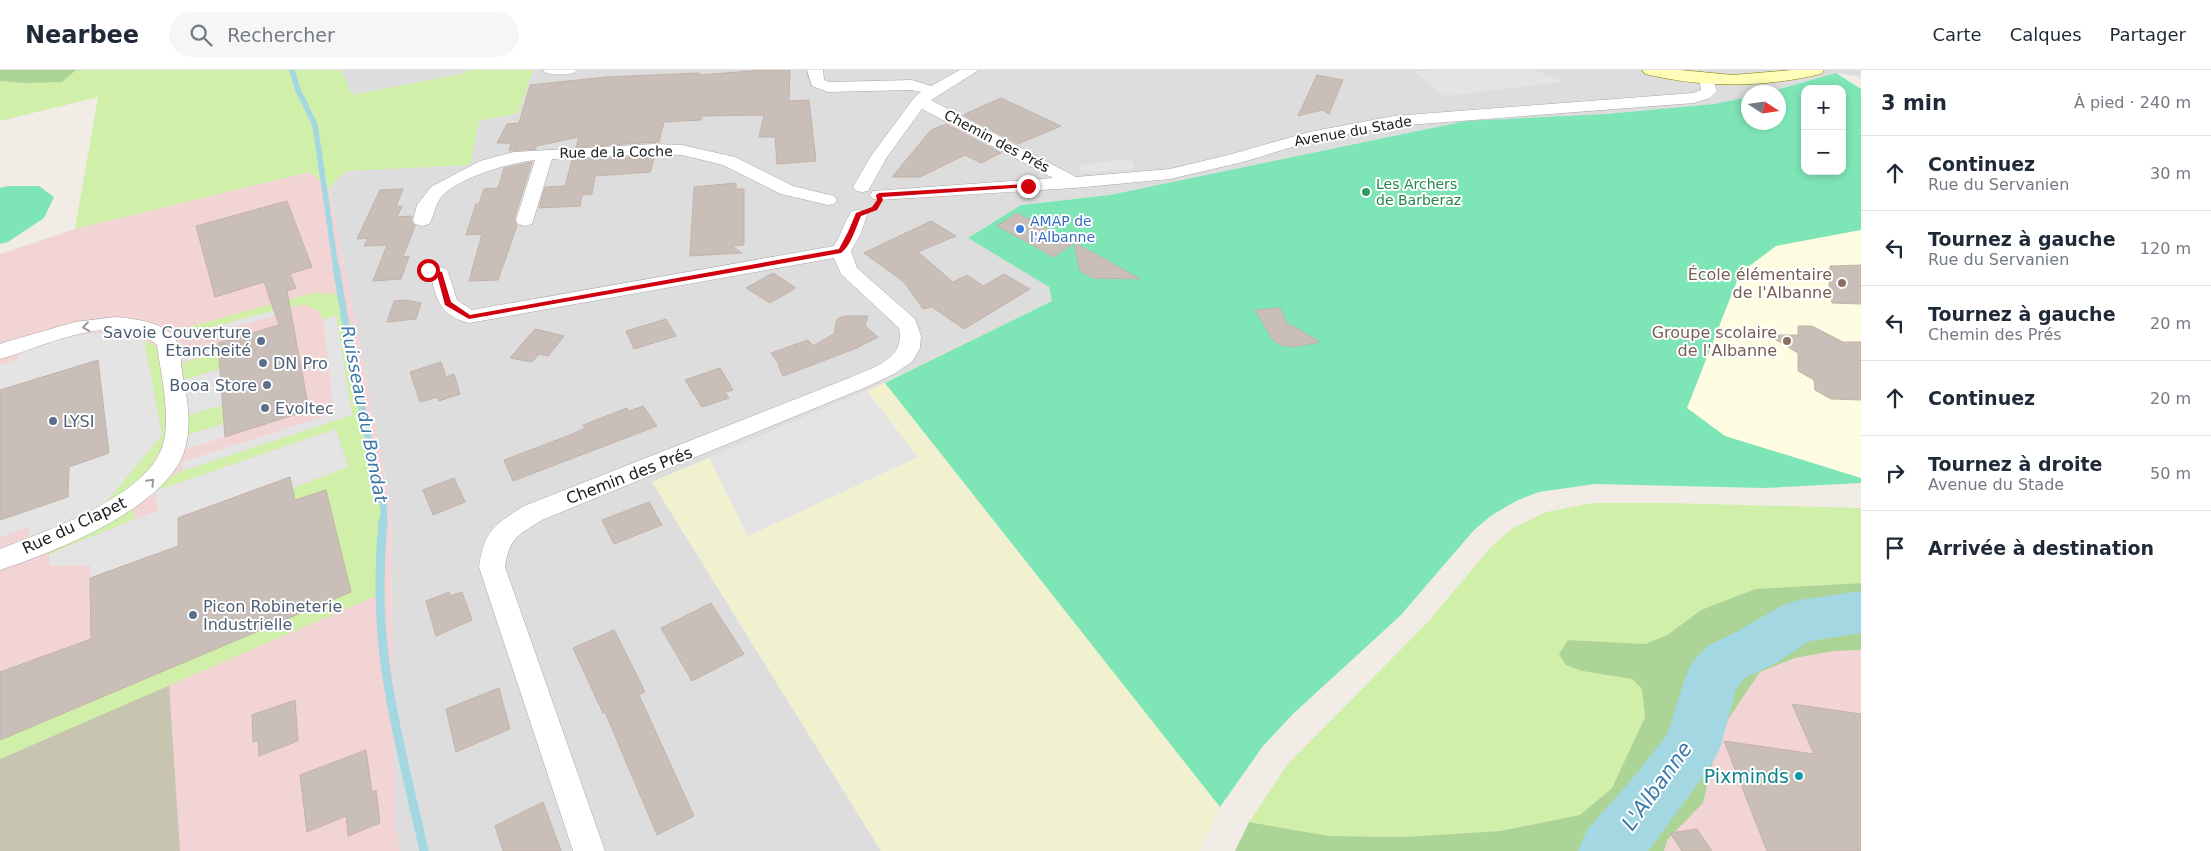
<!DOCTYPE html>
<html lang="fr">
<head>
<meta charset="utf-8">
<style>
  body { margin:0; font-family:"DejaVu Sans",sans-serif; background:#f6f6f7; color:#1f2937 }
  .controls { position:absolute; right:15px; top:15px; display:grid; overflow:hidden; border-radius:10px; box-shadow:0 2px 8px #0003 }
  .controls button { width:45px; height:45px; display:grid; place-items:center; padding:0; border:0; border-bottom:1px solid #e0e1e3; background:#fff; color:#1f2937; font:25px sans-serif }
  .compass { position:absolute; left:1741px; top:15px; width:45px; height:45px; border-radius:50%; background:#fff; box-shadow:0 2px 8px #0003; rotate:102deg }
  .stop { position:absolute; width:15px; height:15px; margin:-11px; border:4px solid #d0000f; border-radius:50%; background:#fff }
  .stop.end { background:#d0000f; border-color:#fff; box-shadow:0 1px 5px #0008 }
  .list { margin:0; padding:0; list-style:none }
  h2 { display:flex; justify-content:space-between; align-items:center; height:65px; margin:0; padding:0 20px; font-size:21px }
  h2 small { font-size:16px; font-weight:400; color:#747a83 }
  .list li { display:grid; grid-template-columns:32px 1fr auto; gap:15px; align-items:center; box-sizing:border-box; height:75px; padding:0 20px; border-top:1px solid #e0e1e3 }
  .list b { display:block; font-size:19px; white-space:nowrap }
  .list p { margin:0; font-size:16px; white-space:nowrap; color:#747a83 }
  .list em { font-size:16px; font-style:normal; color:#747a83 }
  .icon { flex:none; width:28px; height:28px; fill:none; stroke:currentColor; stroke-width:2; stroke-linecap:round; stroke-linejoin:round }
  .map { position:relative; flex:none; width:1861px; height:781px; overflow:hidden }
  header { display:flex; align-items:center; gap:30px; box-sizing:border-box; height:70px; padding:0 25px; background:#fff; border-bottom:1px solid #e0e1e3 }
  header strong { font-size:24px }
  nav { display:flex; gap:28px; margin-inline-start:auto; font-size:18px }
  .search { width:350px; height:45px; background:#f6f6f7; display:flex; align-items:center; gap:12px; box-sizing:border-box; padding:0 18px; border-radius:28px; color:#747a83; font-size:19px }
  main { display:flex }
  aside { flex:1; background:#fff }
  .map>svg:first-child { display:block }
</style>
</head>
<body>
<header>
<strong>Nearbee</strong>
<div class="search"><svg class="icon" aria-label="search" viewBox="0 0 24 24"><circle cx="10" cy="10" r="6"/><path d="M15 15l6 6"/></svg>Rechercher</div>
<nav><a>Carte</a><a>Calques</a><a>Partager</a></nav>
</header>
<main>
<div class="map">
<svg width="1861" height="781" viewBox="0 0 1861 781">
  <rect width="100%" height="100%" fill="#f1ede6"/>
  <g fill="#dedddd">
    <path d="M341 0H470L461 4 351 25Z"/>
    <path d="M533 0H1861V7L1836 3 1768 22H1748V27L1714 34 1605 44 1188 110 1110 125 1021 135 968 168 1049 217 1052 231 885 313 652 412 881 781H400L395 757 390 432 329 118 346 101 470 95 479 51 518 43Z"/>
  </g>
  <g fill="#f3d4d5">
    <path d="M309 102 329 118 390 432 395 757 400 781H0V184L75 159Z"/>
    <path d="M1861 580V781H1664L1668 769 1703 733 1714 688 1729 648 1760 602 1792 589 1834 581Z"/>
  </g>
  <path fill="#fffde1" d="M1861 160V408L1725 366 1687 338 1740 203 1776 176Z"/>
  <path fill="#c7c5b0" d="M169 615 180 781H0V689Z"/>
  <path fill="#f1f1d0" d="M885 313 1220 737 1199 781H881L652 412 709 388 748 466 918 387 867 321Z"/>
  <g fill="#d0efa8">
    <path d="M76 0H341L352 25 461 4 470 0H533L518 43 479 51 470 95 346 101 329 118 309 102 75 159 98 27 0 51V11L24 13 63 9Z"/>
    <path d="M312 223 335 224 343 229 384 440 380 524 0 689V670L326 420 295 431 292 418 348 397 336 359 155 421 172 406 182 401 352 345 336 246 323 249C318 239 312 235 300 235L209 258 172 264 170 262Z"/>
    <path d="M144 270 157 277 161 283 167 360 161 379 149 399 132 415 103 436 162 364Z"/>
    <path d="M219 282 220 299 184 310 182 293Z"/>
    <path d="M223 335 224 354 186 365 184 346Z"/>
    <path d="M1593 433H1668L1861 438V513L1755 519 1701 540 1667 565 1645 574 1568 570 1582 601 1632 609 1642 618 1645 647 1612 718 1580 745 1500 761 1403 767 1329 766 1249 752 1287 695 1428 552 1490 478 1513 458 1546 442Z"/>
    <path d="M133 438 135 449 49 484H29Z"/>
  </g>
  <g fill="#add497">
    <path d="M0 0H76L62 12 24 13 0 11Z"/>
    <path d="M1861 513V580L1834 581 1795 588 1760 602 1729 648 1714 688 1703 733 1668 769 1664 781H1235L1249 752 1329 766 1403 767 1500 761 1580 745 1612 718 1645 647 1642 619 1632 609 1582 601 1566 595 1559 584 1568 570 1645 574 1667 565 1701 540 1755 519Z"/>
  </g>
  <g fill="#7ee6b6" fill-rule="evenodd">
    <path d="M1836 3 1861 19V160L1776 176 1740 203 1687 338 1725 366 1861 408V413L1764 418 1595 414 1539 422 1516 431 1492 445 1474 460 1400 546 1294 643 1263 676 1220 737 885 313 1052 231 1049 217 968 168 1021 135 1110 125 1466 51 1605 44 1714 34 1748 27V52H1778V22H1768ZM1805 19H1842V101H1805Z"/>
    <path d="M8 116H39L54 127 44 148 8 172 0 174V118Z"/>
  </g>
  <g fill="#e4e4e4">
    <path d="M1433 0H1534L1564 12 1444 26 1415 2Z"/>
    <path d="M1131 89 1135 98 1082 103 1078 97 1085 94Z"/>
    <path d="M287 237V243L209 263V258Z"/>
    <path d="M336 246 352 345 182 401V392L334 343 323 249Z"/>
    <path d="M89 263H113L138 267 144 270 162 365 103 436 31 471 28 457 0 467V450L69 397 109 383 98 290 0 320V295L18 289 19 280 71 264V268Z"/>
    <path d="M218 273 219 282 182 292 180 283Z"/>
    <path d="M220 299 223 335 184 346V310Z"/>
    <path d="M867 321 918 387 748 466 709 388Z"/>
    <path d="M224 354 225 367 186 379V365Z"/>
    <path d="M336 359 348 397 292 418 289 407 178 447V476L90 508V495L50 496 49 484 158 440 155 421Z"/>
  </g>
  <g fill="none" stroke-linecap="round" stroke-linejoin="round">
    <path stroke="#a3d8e2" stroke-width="5.5" d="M292 0 298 20 315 55 336 198"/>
    <path stroke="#a3d8e2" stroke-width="7" d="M336 197 352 292 384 440 383 452"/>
    <path stroke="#a3d8e2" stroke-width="9" d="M383 451C378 505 379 560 388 614 397 670 412 726 424 781"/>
    <path fill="#a3d8e2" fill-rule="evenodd" d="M1861 521V563L1810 571 1776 593 1745 608 1736 619 1720 678 1711 696 1648 781H1578L1587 760 1627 715 1667 665 1685 608 1693 591 1707 576 1738 561 1781 536 1799 530Z"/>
  </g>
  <g fill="#cabfb8" stroke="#c4b2a7">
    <path d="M763 0H790L789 31 809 30 816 91 777 94 775 67H759L764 45 701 46V50L664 52 659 72 576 77 579 67 536 76V79L509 81 511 73H497L507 54 519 53 530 15 606 7 699 3V5Z"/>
    <path d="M1317 5 1343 10 1329 44 1322 40 1298 46Z"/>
    <path d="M1001 28 1061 56 1018 74 963 45Z"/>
    <path d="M946 54 1001 83 981 93 965 85 920 107H892L931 60Z"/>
    <path d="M655 86 650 102 595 106 592 124 582 125 580 136 539 138 545 117 565 116 572 90Z"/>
    <path d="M532 92 514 149 517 156 498 210 469 211 482 164 466 165 476 134H479L484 119 498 118 504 98Z"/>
    <path d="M736 113V119H744V175L732 176 742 183 690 186 694 117Z"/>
    <path d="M403 119 396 137 402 136 397 147 412 146 411 151 415 156 403 187 409 186 401 209 373 211 387 175 364 176 368 168 357 169 380 120Z"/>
    <path d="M287 131 312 197 290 204 296 218 287 221 309 340 225 367 218 273 279 255 264 212 215 227 196 156Z"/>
    <path d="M1017 143 1103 188 1140 209 1093 208 1080 201 1074 173 1054 187 997 156Z"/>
    <path d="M931 151 956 166 918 182 953 212 967 205 983 216 1004 204 1030 219 964 259 932 237 923 239 904 212 864 183Z"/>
    <path d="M1861 195V234L1832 233 1829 217 1830 196Z"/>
    <path d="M773 203 796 218 770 233 746 218Z"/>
    <path d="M407 230 421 233 416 249 387 252 394 231Z"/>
    <path d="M1280 238 1288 255 1295 257 1320 272 1294 277 1280 275 1273 270 1255 240Z"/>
    <path d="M845 246H868L865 256 878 267 857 278 783 306 778 295 779 294 771 283 808 270 813 276 834 264 837 249Z"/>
    <path d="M666 249 676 266 634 279 626 261Z"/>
    <path d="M1798 256H1812L1843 272H1861V330L1831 329 1815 320 1814 310 1798 301V283L1768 265H1798Z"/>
    <path d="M535 259 564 266 548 286 539 284 532 292 510 288Z"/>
    <path d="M98 290 109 383 69 397 68 427 0 450V320Z"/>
    <path d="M441 292 446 307 454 304 460 324 439 331 438 327 420 332 410 302Z"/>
    <path d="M720 298 733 320 725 322 729 328 702 337 685 310Z"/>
    <path d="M643 336 657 356 513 411 504 390 570 365 585 358 583 355 627 338 629 341Z"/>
    <path d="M290 407 295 430 326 420 351 522 0 670V602L91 569 90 508 178 476V448Z"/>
    <path d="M454 408 465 432 433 445 423 420Z"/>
    <path d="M649 432 662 455 614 474 602 450Z"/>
    <path d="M449 522 450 526 462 522 472 550 436 566 426 531Z"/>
    <path d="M711 533 744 584 692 611 661 558Z"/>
    <path d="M614 560 645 622 639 625 694 746 657 765 605 642 603 643 573 578Z"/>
    <path d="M499 618 510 659 456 682 446 639Z"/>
    <path d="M295 630 298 671 259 686 258 670 253 672 252 645Z"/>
    <path d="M1792 634 1861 644V781H1767L1724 671 1814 684Z"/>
    <path d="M366 680 372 722 376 720 380 753 348 766 346 746 307 762 300 705Z"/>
    <path d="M543 732 561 781H503L495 756Z"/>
    <path d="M1697 759 1712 781H1682L1670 763Z"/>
  </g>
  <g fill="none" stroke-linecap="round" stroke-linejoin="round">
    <defs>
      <g id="street">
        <path d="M543 0H577L574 3C565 5 555 5 546 3Z"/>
        <path d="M807 0H823L824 10 830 12 912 10 931 16 960 0H979L931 30 1076 107 1170 99 1232 84 1309 62 1394 46 1693 23 1701 20 1699 9 1702 6H1712L1717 21 1710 28 1694 33 1394 56 1312 71 1243 92 1170 109 1074 118 879 130 873 129 870 125 873 121 1053 108 922 39 887 87 868 121 862 122 856 121 853 117 871 86 914 28 921 22 911 20 828 22 812 16Z"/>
        <path d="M654 74 682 75 735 87 793 116 834 126 837 130 834 134 828 135 781 124 723 95 682 85 654 84 552 89 532 154 525 156 518 154 516 150 535 90C509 93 460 107 442 126 434 135 435 145 429 154L422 156 415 154 413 150 417 135 431 117 480 91 514 82Z"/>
        <path d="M858 140 864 141 867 145 861 163 851 181 857 198 915 249 921 266 920 278 913 291 894 304 864 318 542 450C518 465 509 468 505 497L605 781H573L479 497C484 461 494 455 524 436L849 308C872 298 906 290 899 258L841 204 834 188 469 253C441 246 437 231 431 207L421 204 418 200 421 196 428 194 447 199 457 230 472 240 834 176C841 165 844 152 852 141Z"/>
        <path d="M116 247C135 249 168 252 177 272 181 281 181 293 182 302 187 328 193 356 184 382 164 439 55 482 0 500V479C47 460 152 426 164 371 170 339 161 306 157 275 117 238 44 277 0 289V274L9 271 75 252Z"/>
      </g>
      <path id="secondary" d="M1642 0H1680L1733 5 1792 0H1824L1821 4C1762 18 1704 18 1645 4Z"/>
    </defs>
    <use href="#street" stroke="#a7a7a7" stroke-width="1"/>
    <use href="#secondary" stroke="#7a7e00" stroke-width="1"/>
    <use href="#street" fill="#fff" fill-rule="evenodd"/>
    <use href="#secondary" fill="#fffdb7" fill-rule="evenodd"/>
  </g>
  <defs><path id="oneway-chevron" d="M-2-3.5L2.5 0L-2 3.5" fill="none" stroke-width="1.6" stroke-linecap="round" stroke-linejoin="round" transform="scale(1.25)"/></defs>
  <g stroke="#9b9b9b">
    <use href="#oneway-chevron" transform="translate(86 257) rotate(172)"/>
    <use href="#oneway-chevron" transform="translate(151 412) rotate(-46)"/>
  </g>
  <path fill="#d0000f" d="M1028 114 1030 117 882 127 883 130 877 140 861 146C856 157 851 176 841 183L469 249 445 235 437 205 425 200 428 198 442 202 451 232 470 245 839 179 848 162 856 143 872 137 877 130 876 125 879 123Z"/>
  <circle fill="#2e9e5b" stroke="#fff" stroke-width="2" cx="1366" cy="122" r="5"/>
  <circle fill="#3f7fe0" stroke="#fff" stroke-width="2" cx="1020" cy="159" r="5"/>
  <g fill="#8d6e63" stroke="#fff" stroke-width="2">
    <circle cx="1842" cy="213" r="5"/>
    <circle cx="1787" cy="271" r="5"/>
  </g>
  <g fill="#5c6f8a" stroke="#fff" stroke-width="2">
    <circle cx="261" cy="271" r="5"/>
    <circle cx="263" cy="293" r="5"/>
    <circle cx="267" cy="315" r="5"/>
    <circle cx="265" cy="338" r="5"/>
    <circle cx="53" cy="351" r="5"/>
    <circle cx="193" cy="545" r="5"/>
  </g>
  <circle fill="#0f9aa8" stroke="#fff" stroke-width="2" cx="1799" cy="706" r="5"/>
  <g text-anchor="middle" stroke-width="4" stroke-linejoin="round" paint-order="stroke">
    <g font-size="14" fill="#202020" stroke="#fff">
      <text transform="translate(1353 61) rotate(-10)" y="5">Avenue du Stade</text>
      <text transform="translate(997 71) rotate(28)" y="5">Chemin des Prés</text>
      <text transform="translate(616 82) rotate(-1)" y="5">Rue de la Coche</text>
    </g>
    <g font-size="14" fill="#27864d" stroke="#fff" text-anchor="start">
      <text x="1376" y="119">Les Archers<tspan x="1376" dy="16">de Barberaz</tspan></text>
    </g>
    <g font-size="14" fill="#366cbe" stroke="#fff" text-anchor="start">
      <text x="1030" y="156">AMAP de<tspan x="1030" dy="16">l'Albanne</tspan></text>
    </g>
    <g font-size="16" fill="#785e54" stroke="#fff" text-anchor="end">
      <text x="1832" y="210">École élémentaire<tspan x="1832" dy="18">de l'Albanne</tspan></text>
      <text x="1777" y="268">Groupe scolaire<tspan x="1777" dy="18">de l'Albanne</tspan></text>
    </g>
    <g font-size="16" fill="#4e5e75" stroke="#fff" text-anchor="start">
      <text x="251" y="268" text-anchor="end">Savoie Couverture<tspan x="251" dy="18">Etancheité</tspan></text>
      <text x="273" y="299">DN Pro</text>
      <text x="257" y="321" text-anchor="end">Booa Store</text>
      <text x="275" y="344">Evoltec</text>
      <text x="63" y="357">LYSI</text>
      <text x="203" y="542">Picon Robineterie<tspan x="203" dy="18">Industrielle</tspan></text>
    </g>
    <g font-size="16" fill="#202020" stroke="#fff">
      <text transform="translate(629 405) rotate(-21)" y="6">Chemin des Prés</text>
      <text transform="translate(74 455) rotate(-25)" y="6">Rue du Clapet</text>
    </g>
    <g font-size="18" font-style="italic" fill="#3f7aa8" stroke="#fff">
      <text transform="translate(364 344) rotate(79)" y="6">Ruisseau du Bondat</text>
    </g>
    <g font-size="19" fill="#0d838f" stroke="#fff" text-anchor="end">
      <text x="1789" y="713">Pixminds</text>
    </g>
    <g font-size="21" font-style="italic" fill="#3f7aa8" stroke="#fff">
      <text transform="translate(1657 716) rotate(-54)" y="7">L'Albanne</text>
    </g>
  </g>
</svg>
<div class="controls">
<button>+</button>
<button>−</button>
</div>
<svg class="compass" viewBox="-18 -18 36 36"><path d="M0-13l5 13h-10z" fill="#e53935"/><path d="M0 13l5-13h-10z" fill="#747a83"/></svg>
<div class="stop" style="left:428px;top:200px"></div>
<div class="stop end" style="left:1028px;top:116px"></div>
</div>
<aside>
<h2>3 min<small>À pied · 240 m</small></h2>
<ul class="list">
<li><svg class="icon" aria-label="ahead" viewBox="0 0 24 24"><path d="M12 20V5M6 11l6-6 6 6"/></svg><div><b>Continuez</b><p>Rue du Servanien</p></div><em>30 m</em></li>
<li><svg class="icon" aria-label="left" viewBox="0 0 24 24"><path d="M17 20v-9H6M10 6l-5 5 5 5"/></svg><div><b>Tournez à gauche</b><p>Rue du Servanien</p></div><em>120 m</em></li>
<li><svg class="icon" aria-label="left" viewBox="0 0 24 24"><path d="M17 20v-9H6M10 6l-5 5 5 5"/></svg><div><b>Tournez à gauche</b><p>Chemin des Prés</p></div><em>20 m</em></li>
<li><svg class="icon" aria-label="ahead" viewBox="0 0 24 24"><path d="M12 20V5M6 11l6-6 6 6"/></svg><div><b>Continuez</b></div><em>20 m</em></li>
<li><svg class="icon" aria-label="right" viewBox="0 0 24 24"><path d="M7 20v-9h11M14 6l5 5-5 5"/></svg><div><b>Tournez à droite</b><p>Avenue du Stade</p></div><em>50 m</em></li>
<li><svg class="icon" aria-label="arrive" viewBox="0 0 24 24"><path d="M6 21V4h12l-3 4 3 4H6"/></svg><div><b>Arrivée à destination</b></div></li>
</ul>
</aside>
</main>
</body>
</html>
